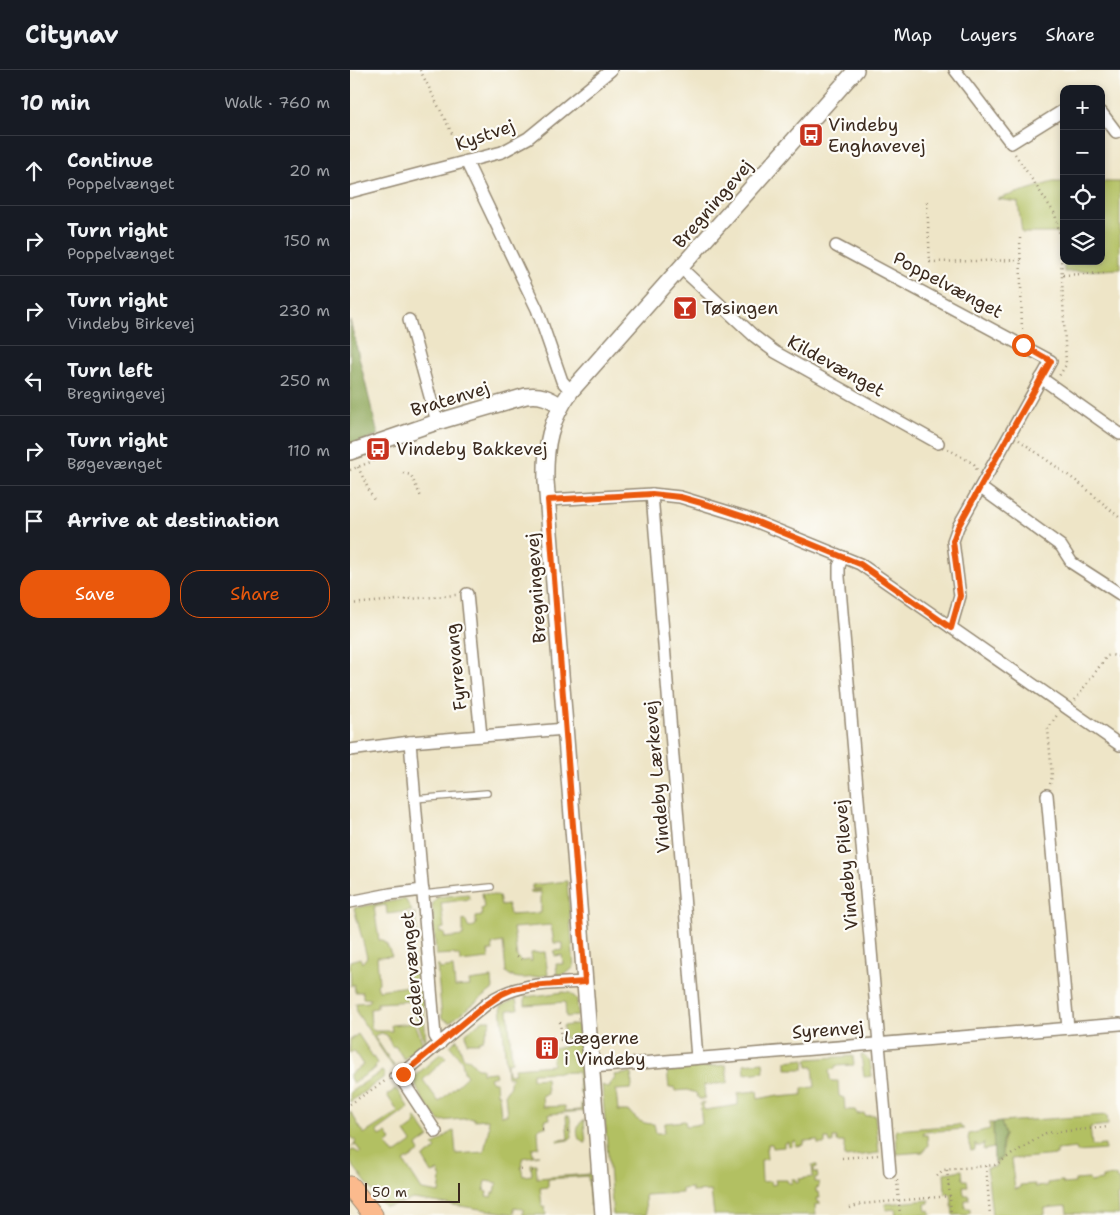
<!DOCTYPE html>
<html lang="en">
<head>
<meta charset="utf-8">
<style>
  body { margin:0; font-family:"Shantell Sans",sans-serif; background:#20242c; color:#f1f3f6 }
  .controls { position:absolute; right:15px; top:15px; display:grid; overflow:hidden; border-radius:10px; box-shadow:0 2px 8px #0003 }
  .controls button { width:45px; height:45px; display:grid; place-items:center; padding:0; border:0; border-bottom:1px solid #363941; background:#171b24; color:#f1f3f6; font:25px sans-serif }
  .scale { position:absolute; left:15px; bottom:12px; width:95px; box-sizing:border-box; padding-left:5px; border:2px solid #3b2a1e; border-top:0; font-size:14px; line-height:18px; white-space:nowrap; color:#3b2a1e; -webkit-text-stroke:4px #fdfcf7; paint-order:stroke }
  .stop { position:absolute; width:15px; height:15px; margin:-11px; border:4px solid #ea580c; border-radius:50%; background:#fff }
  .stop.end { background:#ea580c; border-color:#fff; box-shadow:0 1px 5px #0008 }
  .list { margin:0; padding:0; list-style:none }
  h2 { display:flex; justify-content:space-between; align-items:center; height:65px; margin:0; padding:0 20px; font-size:21px }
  h2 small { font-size:16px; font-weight:400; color:#9ea1a6 }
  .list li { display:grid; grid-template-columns:32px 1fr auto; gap:15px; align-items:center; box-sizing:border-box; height:70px; padding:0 20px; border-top:1px solid #363941 }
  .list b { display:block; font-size:19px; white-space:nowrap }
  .list p { margin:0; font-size:16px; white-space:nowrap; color:#9ea1a6 }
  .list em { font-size:16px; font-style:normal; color:#9ea1a6 }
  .actions { display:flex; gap:10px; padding:15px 20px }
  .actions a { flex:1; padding:11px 0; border:1px solid #ea580c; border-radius:20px; text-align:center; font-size:18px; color:#ea580c }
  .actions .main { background:#ea580c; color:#fff }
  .icon { flex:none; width:28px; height:28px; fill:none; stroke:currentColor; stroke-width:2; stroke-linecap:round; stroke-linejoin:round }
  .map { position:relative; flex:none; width:770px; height:1145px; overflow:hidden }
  header { display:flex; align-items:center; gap:30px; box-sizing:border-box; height:70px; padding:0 25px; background:#171b24; border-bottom:1px solid #363941 }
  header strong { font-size:24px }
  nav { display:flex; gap:28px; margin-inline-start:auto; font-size:18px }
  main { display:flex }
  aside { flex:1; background:#171b24 }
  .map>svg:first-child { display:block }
</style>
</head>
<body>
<header>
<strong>Citynav</strong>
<nav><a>Map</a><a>Layers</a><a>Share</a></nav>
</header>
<main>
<aside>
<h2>10 min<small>Walk · 760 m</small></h2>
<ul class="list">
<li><svg class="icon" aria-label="ahead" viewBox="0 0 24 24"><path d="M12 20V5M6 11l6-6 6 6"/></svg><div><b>Continue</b><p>Poppelvænget</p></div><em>20 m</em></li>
<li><svg class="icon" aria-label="right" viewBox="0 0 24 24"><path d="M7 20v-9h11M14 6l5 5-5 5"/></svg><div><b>Turn right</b><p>Poppelvænget</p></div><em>150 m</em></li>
<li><svg class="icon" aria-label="right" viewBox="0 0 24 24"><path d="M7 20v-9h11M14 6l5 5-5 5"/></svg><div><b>Turn right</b><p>Vindeby Birkevej</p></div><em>230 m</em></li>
<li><svg class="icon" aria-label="left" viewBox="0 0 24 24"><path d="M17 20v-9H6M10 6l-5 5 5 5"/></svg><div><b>Turn left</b><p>Bregningevej</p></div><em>250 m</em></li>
<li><svg class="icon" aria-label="right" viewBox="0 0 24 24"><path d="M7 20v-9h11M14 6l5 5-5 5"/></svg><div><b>Turn right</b><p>Bøgevænget</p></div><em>110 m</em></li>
<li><svg class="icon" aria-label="arrive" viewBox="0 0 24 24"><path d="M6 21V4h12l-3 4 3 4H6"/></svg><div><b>Arrive at destination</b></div></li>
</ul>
<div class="actions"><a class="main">Save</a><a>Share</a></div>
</aside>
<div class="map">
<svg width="770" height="1145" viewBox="0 0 770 1145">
  <rect width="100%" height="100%" fill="#fdfcf7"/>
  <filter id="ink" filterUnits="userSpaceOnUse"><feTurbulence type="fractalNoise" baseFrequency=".02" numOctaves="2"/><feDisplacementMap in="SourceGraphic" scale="10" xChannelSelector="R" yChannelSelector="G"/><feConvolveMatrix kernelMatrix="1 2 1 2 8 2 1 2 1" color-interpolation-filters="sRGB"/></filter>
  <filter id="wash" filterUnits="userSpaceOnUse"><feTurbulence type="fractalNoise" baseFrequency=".0096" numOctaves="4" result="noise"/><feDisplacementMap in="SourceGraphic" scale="20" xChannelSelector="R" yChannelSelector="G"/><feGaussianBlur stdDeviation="1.12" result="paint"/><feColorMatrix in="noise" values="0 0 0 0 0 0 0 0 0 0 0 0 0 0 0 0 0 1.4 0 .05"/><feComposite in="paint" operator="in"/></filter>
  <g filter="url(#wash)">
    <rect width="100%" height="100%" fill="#eee5c7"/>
    <g fill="#b2c062" stroke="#767540" fill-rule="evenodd">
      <path d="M703 112H714V191H751V112H770V199L714 202 713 163H672L668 132 647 129Z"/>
      <path d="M217 811 224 897 216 904 204 905 207 904 206 894H213L212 885 205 886 204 881 213 880V873H204L201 855 163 858 167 887 171 891 180 890 181 892 182 891 181 883 195 882 198 905C184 906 167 913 156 902L153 872 142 874 143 881H138L139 889 110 892 109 885H104V884L86 885 82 835 87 827 118 824 120 829 91 833 94 858 90 859V863H94L95 868 113 866V850L116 851 118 857 120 858 126 855V847L132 846 131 839 134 838 132 823 149 826 151 836 158 835 160 845 191 843V822L180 823V821L191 820V819H182V815Z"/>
      <path d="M55 829 62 841 37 844 36 835 24 837 29 870H33L34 873H36L42 886 27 887 29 913 27 915 29 920 58 916 60 914 59 904H66L65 917 72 918 76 972 75 973 66 947 64 931 27 933V938L20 939 21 957 24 961H42L41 955 65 953 73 974 54 989 45 976 42 977 37 965 31 963 24 966 44 996 43 997 7 943 6 933 19 932 21 929 13 928V922H5L4 914 1 916 0 891 10 888 12 893 17 887 4 838Z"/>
      <path d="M65 843 68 867 62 870 61 874 57 845Z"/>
      <path d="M87 896H89L90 899 103 897 105 917 120 916 119 911 142 908 143 919 100 952 92 948Z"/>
      <path d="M214 922 220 923 227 929 228 946 216 947 215 932 175 935V927Z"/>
      <path d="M166 929 168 939 158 940 162 992 157 993 158 1004 165 1003 164 998 203 995 202 978 215 977 214 972 229 970 233 1023H230L228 1002 182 1003V1009L196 1008 197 1024 192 1025 193 1037 215 1036V1041L231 1040V1033L233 1032 234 1041 199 1044 200 1049 195 1050 196 1057H191L188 1060 189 1077 182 1078 183 1085H189L172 1088 173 1097H171L173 1106 182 1105 181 1094H186L187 1108 241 1104 243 1135H240L238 1106 198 1109V1117L190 1118 192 1136H195L196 1145H173V1139L164 1138V1144L63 1129 40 1136H34L0 1092V1081L4 1080 9 1083 11 1082 5 1074 0 1078 6 1072 2 1067 0 1068V1041L14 1064 48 1042 37 1025 46 1019 59 1038 27 1061 30 1066 36 1063 41 1070 36 1074 44 1085 62 1072 55 1062 66 1054 64 1049 66 1048 79 1067 67 1076 70 1082 54 1092 72 1120 89 1123 91 1109 88 1101 82 1103 73 1088 86 1079 83 1076 101 1062 104 1061 106 1084 134 1082 139 1057 138 1049 124 1050V1048L90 1051C81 1042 62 1018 65 1006L91 983 96 988 73 1010 89 1032 117 1006 114 1002 112 991 100 976 107 969 113 987 119 989 127 998H132V1003L145 1002 146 1006 139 1008 142 1012H146L147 1024H149L151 1045H157L155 1023 160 1016V1012L162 1006 157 1007 151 936ZM136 1111 147 1113 145 1123H143L142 1127 136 1126 137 1122 134 1121Z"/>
      <path d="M133 950H141L133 970 129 971V973H117L116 963Z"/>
      <path d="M228 954 230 966 214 968 213 956Z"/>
      <path d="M8 964 27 993 25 996 26 998 3 1013 0 1008V1004L13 995 4 981 0 983V970Z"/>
      <path d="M511 985H513L520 991 522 1006 514 1007Z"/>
      <path d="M503 986 504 995 485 996V999L479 1000 480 1009 482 1011H488L489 1026 494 1028 495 1040H505L507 1044 514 1043 515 1046 525 1045 529 1083 495 1087 494 1072H487V1068H483V1073H480L479 1069H475V1074H468L467 1070 454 1071V1075L446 1076 445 1071 442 1072V1076L439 1077 438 1072 434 1073V1077L423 1078 422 1074H418V1078L416 1079 417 1089 411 1090 412 1112 421 1111 422 1115 426 1114 425 1110H437L438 1113H442V1109H445L446 1113 449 1112V1109L463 1107 462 1095H467V1097L464 1098V1102H467L468 1107 465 1108V1112H468L469 1117 466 1118V1122H469L470 1128H466L467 1132H470V1134L465 1135 466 1145H364L361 1121 342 1122V1118L332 1119V1123L295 1125 296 1145H263L252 1015 259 1018 261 1012 265 1009 264 1005 281 1003 282 1017 280 1019 266 1020 268 1041H279C286 1050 292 1054 304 1054L306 1063H314L315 1053 335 1051 336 1056 352 1054 350 1033H355L353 1034V1039L356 1040 388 1035V1023L407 1021 408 1029 428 1025 429 1027 452 1025V1018L465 1017 463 997H458L457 989Z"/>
      <path d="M455 989 454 999H436V991Z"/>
      <path d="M413 992 414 1002 395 1004 394 994Z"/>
      <path d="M376 995 378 1013 354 1015 355 1029H349L346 1023 337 1020 325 1021 324 1017 319 1018 317 1000Z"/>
      <path d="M32 1001 35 1005 33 1008 0 1032V1022Z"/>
      <path d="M757 1045 758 1055 740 1057 742 1076 755 1075V1080L727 1082 726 1078 707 1080V1085L661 1089 665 1119 670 1118V1115L685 1114V1117L697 1116V1113L712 1111 713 1114 725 1113V1110L739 1109 740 1112 752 1110V1107L766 1106 767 1109H770V1126H768L769 1145 717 1143 716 1136 695 1138V1145H642L637 1098 646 1097C645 1090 650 1088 652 1082 653 1075 652 1071 655 1065L651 1052Z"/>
      <path d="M216 1046H219L220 1048 222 1067 218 1070 208 1072 207 1070 218 1069Z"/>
      <path d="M234 1050 236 1073H235L229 1069C226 1062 227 1054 234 1050Z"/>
      <path d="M639 1053H643L644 1078 633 1080 634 1073 632 1076H626L625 1073V1080L621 1081 618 1069 619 1064 640 1059Z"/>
      <path d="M609 1055 614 1059 574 1062 573 1065H577L578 1075 573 1082 547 1084 546 1060Z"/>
      <path d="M612 1100 613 1110H617L618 1116H613L614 1125H619V1130H615V1138H620V1143L616 1145H603L601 1124H595L594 1103Z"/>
      <path d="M579 1130V1133L575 1134 576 1141 580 1140 581 1145H546L545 1139 536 1140 535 1134Z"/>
    </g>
    <g fill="#8da658" stroke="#64683b">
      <path d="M0 250 28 365 0 375Z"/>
      <path d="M651 1052 655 1065 652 1071V1087L644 1092 643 1053Z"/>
    </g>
  </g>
  <g filter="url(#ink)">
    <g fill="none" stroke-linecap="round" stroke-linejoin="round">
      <defs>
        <g id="service">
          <path d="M64 729 137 723"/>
          <path d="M73 824 141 817"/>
          <path d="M42 1006H53"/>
        </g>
        <g id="minor">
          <path d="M605 0 661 73 714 40"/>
          <path d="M751 42 766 62"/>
          <path d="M116 91 187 239 212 311 221 321"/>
          <path d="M0 122 152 82 178 68 261 0"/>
          <path d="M486 176 701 291 608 457 603 471 610 526 601 557"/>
          <path d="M331 198 404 266 425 282 588 373"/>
          <path d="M59 250 87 352"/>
          <path d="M691 308 770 364"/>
          <path d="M631 418 711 476 722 493 770 524"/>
          <path d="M302 424 347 988"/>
          <path d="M198 430 302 424 330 427 395 447 510 494 770 675"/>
          <path d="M493 487 489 496V507L540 1102"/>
          <path d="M117 524 131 666"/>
          <path d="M60 672 85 966 90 974"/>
          <path d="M0 680 60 672 215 659"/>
          <path d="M697 725 718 958"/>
          <path d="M0 832 40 824 73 820"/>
          <path d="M242 997 770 954"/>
          <path d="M86 1062 54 1013 53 1006 56 1001 139 932C168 912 202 914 235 912"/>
        </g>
        <g id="tertiary">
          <path d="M0 382 87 352 176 326C191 324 199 328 211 336"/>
          <path d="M253 1145 196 411C195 375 200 350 221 321L506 0"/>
        </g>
        <path id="primary" d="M0 1116 23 1145"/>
      </defs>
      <use href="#service" stroke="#948872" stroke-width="8"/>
      <use href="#minor" stroke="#948872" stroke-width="14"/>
      <use href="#tertiary" stroke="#948872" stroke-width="18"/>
      <use href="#primary" stroke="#948872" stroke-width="21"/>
      <g stroke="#948872" stroke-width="2.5" stroke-dasharray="1 4" stroke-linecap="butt">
        <path d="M70 0 111 81"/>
        <path d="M665 84 705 144 710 165 716 295 709 306"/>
        <path d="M577 132 580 192 671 190"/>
        <path d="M670 168 672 263"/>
        <path d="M713 205 754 203"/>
        <path d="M669 370 733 416 770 448"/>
        <path d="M598 379 624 394 627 400"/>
        <path d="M8 397 25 433"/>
        <path d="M0 400 36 386"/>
        <path d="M53 403 61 405 71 427"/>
        <path d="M0 534 106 525"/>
        <path d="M725 630 757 586 761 585 770 587"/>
        <path d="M700 714 702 706 698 659 707 645"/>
        <path d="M167 886 172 890"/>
        <path d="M210 952 212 970"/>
        <path d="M210 970 225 969"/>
        <path d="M0 1034 35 1011"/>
        <path d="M192 1059H196"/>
        <path d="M217 1061 221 1060"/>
        <path d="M492 1088 528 1085"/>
        <path d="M636 1096 640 1145"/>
        <path d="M171 1099 174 1098"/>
        <path d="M597 1100 600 1126"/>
        <path d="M182 1101H186"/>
        <path d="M587 1106 593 1100 645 1095 696 1063 758 1057"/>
        <path d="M547 1110 550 1145"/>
        <path d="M500 1138 511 1134 600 1126 601 1145"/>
      </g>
      <use href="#service" stroke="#fff" stroke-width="5.5"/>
      <use href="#minor" stroke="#fff" stroke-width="11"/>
      <use href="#tertiary" stroke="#fff" stroke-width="15"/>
      <use href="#primary" stroke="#fbba8d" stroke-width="19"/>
    </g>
  </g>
  <g fill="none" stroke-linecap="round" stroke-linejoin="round" filter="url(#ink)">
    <path stroke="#ea580c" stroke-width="6" d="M53 1004 133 937 152 924 163 919 179 916 235 912 198 430 302 424 330 427 362 436 395 447 510 494 601 558 610 526 603 471 608 457 660 363 701 291 673 275"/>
  </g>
  <defs>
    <symbol id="bus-square" viewBox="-11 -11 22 22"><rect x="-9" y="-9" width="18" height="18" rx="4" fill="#c8321e" stroke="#fdfcf7"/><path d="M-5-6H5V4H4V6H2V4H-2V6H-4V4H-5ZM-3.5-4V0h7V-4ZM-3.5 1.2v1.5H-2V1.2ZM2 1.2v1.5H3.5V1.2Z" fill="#fff"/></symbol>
    <symbol id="bar-square" viewBox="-11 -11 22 22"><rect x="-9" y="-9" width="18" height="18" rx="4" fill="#c8321e" stroke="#fdfcf7"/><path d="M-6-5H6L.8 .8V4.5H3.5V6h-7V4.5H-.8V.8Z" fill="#fff"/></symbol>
    <symbol id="building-square" viewBox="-11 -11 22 22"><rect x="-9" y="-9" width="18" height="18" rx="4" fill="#c8321e" stroke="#fdfcf7"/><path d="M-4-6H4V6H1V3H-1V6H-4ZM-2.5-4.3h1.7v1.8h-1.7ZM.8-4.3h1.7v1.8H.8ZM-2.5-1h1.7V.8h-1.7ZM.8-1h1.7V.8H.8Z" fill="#fff"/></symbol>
  </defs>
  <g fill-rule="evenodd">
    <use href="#bus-square" x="447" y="51" width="28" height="28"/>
    <use href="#bar-square" x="321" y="224" width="28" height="28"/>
    <use href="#bus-square" x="14" y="365" width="28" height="28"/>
    <use href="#building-square" x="183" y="964" width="28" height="28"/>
  </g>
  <g text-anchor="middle" stroke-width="4.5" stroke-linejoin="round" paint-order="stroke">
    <g font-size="18" fill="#3b2a1e" stroke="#fdfcf7" text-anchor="start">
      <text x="478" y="61">Vindeby<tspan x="478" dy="21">Enghavevej</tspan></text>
      <text x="352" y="244">Tøsingen</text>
      <text x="46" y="385">Vindeby Bakkevej</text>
      <text x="214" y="974">Lægerne<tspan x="214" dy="21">i Vindeby</tspan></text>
    </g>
    <g font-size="18" fill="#3b2a1e" stroke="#fdfcf7">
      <text transform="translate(135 65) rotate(-19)" y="6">Kystvej</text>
      <text transform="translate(363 134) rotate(-49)" y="6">Bregningevej</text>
      <text transform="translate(598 215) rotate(28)" y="6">Poppelvænget</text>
      <text transform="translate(486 296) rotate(29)" y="6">Kildevænget</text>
      <text transform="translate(100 329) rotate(-17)" y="6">Bratenvej</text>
      <text transform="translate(186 518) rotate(-94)" y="6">Bregningevej</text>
      <text transform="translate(106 597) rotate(-96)" y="6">Fyrrevang</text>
      <text transform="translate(307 707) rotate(-95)" y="6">Vindeby Lærkevej</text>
      <text transform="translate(496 795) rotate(-95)" y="6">Vindeby Pilevej</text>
      <text transform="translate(62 899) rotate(-95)" y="6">Cedervænget</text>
      <text transform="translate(478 960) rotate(-4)" y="6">Syrenvej</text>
    </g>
  </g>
</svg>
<div class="controls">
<button>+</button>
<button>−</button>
<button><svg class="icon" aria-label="locate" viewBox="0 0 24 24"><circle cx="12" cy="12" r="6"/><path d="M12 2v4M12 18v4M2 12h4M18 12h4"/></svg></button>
<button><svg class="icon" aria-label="layers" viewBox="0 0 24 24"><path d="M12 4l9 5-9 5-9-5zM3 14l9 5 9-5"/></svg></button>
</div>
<div class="scale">50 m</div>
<div class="stop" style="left:673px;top:275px"></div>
<div class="stop end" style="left:53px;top:1004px"></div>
</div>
</main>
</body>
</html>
